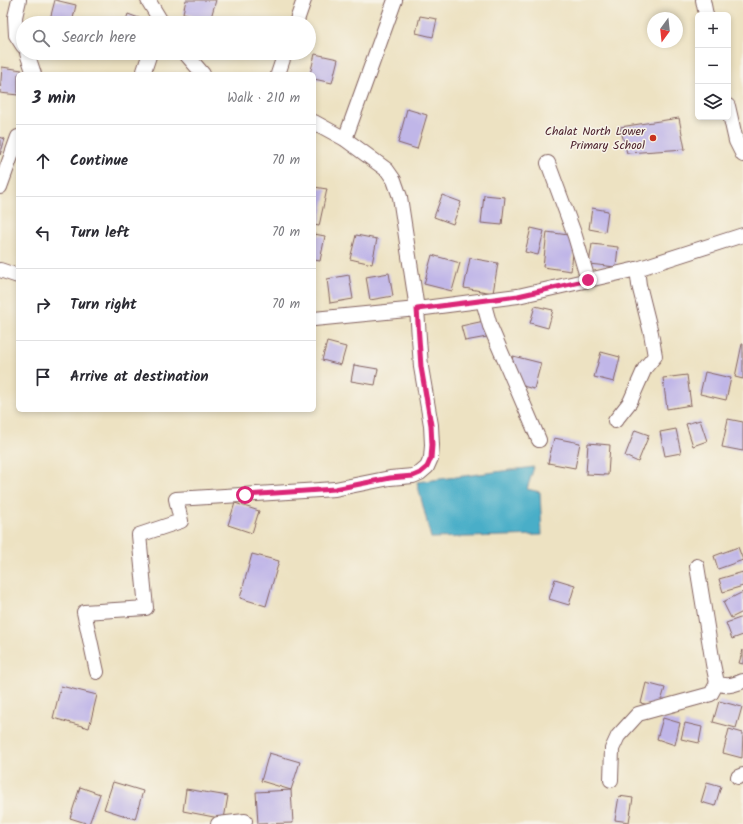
<!DOCTYPE html>
<html lang="en">
<head>
<meta charset="utf-8">
<style>
  body { margin:0; font-family:Kalam,sans-serif; background:#f7f7f7; color:#2b2b33 }
  .controls { position:absolute; right:12px; top:12px; display:grid; overflow:hidden; border-radius:6px; box-shadow:0 2px 6px #0003 }
  .controls button { width:36px; height:36px; display:grid; place-items:center; padding:0; border:0; border-bottom:1px solid #e1e1e2; background:#fff; color:#2b2b33; font:20px sans-serif }
  .compass { position:absolute; left:647px; top:12px; width:36px; height:36px; border-radius:50%; background:#fff; box-shadow:0 2px 6px #0003; rotate:195deg }
  .stop { position:absolute; width:12px; height:12px; margin:-9px; border:3px solid #db2777; border-radius:50%; background:#fff }
  .stop.end { background:#db2777; border-color:#fff; box-shadow:0 1px 4px #0008 }
  .list { margin:0; padding:0; list-style:none }
  h2 { display:flex; justify-content:space-between; align-items:center; height:52px; margin:0; padding:0 16px; font-size:17px }
  h2 small { font-size:13px; font-weight:400; color:#7c7c81 }
  .list li { display:grid; grid-template-columns:26px 1fr auto; gap:12px; align-items:center; box-sizing:border-box; height:72px; padding:0 16px; border-top:1px solid #e1e1e2 }
  .list b { display:block; font-size:15px; white-space:nowrap }
  .list em { font-size:13px; font-style:normal; color:#7c7c81 }
  .icon { flex:none; width:22px; height:22px; fill:none; stroke:currentColor; stroke-width:2; stroke-linecap:round; stroke-linejoin:round }
  .map { position:relative; flex:none; width:743px; height:824px; overflow:hidden }
  .search { position:absolute; background:#fff; box-shadow:0 2px 6px #0003; left:16px; top:16px; width:300px; height:44px; display:flex; align-items:center; gap:10px; box-sizing:border-box; padding:0 14px; border-radius:22px; color:#7c7c81; font-size:15px }
  .panel { position:absolute; background:#fff; box-shadow:0 2px 6px #0003; left:16px; top:72px; width:300px; height:340px; border-radius:6px }
  .map>svg:first-child { display:block }
</style>
</head>
<body>
<div class="map">
<svg width="743" height="824" viewBox="0 0 743 824">
  <rect width="100%" height="100%" fill="#f7f3e8"/>
  <filter id="ink" filterUnits="userSpaceOnUse"><feTurbulence type="fractalNoise" baseFrequency=".025" numOctaves="2"/><feDisplacementMap in="SourceGraphic" scale="8" xChannelSelector="R" yChannelSelector="G"/><feConvolveMatrix kernelMatrix="1 2 1 2 8 2 1 2 1" color-interpolation-filters="sRGB"/></filter>
  <filter id="wash" filterUnits="userSpaceOnUse"><feTurbulence type="fractalNoise" baseFrequency=".012" numOctaves="4" result="noise"/><feDisplacementMap in="SourceGraphic" scale="16" xChannelSelector="R" yChannelSelector="G"/><feGaussianBlur stdDeviation="0.9" result="paint"/><feColorMatrix in="noise" values="0 0 0 0 0 0 0 0 0 0 0 0 0 0 0 0 0 1.4 0 .05"/><feComposite in="paint" operator="in"/></filter>
  <g filter="url(#wash)">
    <rect width="100%" height="100%" fill="#ede2c2"/>
    <path fill="#49aec8" stroke="#4a667a" d="M534 467 527 489 540 492 542 535 431 538 417 482Z"/>
    <g id="blocks">
      <g fill="#c0b6e8">
        <path d="M55 0 76 5 72 23H66L50 19Z"/>
        <path d="M186 0H216L210 21 183 13Z"/>
        <path d="M128 14 144 20 143 23H125Z"/>
        <path d="M420 16 437 19 433 37 416 33Z"/>
        <path d="M315 54 338 59 332 83 314 79V74H310Z"/>
        <path d="M2 67 22 70 21 74H18V95L0 93Z"/>
        <path d="M407 109 427 115 417 149 398 143Z"/>
        <path d="M679 118 685 149 627 153 620 127Z"/>
        <path d="M0 137 5 139 0 155Z"/>
        <path d="M314 187 327 189 319 226 314 225Z"/>
        <path d="M442 195 461 202 453 224 434 217Z"/>
        <path d="M484 195 505 197 502 225 481 223Z"/>
        <path d="M592 208 608 211 605 232 589 229Z"/>
        <path d="M531 228 544 231 538 255 525 252Z"/>
        <path d="M547 232 575 236 571 271 543 267Z"/>
        <path d="M314 234 325 236 320 261 314 260Z"/>
        <path d="M356 235 377 239 372 264 350 259Z"/>
        <path d="M592 244 618 247 616 267 589 264Z"/>
        <path d="M432 255 460 263 452 291 424 284Z"/>
        <path d="M470 258 498 263 493 293 464 288Z"/>
        <path d="M389 273 393 296 370 300 366 277Z"/>
        <path d="M349 275 353 299 330 303 327 279Z"/>
        <path d="M535 306 553 310 548 328 530 323Z"/>
        <path d="M484 321 487 337 465 341 461 326Z"/>
        <path d="M327 342 346 347 341 365 322 360Z"/>
        <path d="M742 344H743V379L735 377Z"/>
        <path d="M601 352 620 357 614 382 594 377Z"/>
        <path d="M513 356 541 363 534 389 507 382Z"/>
        <path d="M354 365 378 369 375 385 351 381Z"/>
        <path d="M705 372 731 378 726 400 700 394Z"/>
        <path d="M687 375 691 405 667 409 663 378Z"/>
        <path d="M728 419 743 422V451L722 447Z"/>
        <path d="M700 420 707 441 693 446 686 424Z"/>
        <path d="M676 429 681 453 665 456 660 432Z"/>
        <path d="M635 430 649 435 638 462 625 456Z"/>
        <path d="M554 438 580 443 575 468 548 463Z"/>
        <path d="M588 443 610 445 608 475 586 474Z"/>
        <path d="M235 503 259 511 252 533 228 525Z"/>
        <path d="M738 547 743 560 718 569 714 556Z"/>
        <path d="M252 554 279 561 266 606 240 598Z"/>
        <path d="M743 572V586L723 592 719 579Z"/>
        <path d="M555 579 575 585 569 605 549 599Z"/>
        <path d="M743 592V612L731 618 723 602Z"/>
        <path d="M743 617V635L732 639 726 623Z"/>
        <path d="M743 650V664L739 663Z"/>
        <path d="M646 683 665 688 659 708 641 703Z"/>
        <path d="M61 686 97 695 89 728 53 718Z"/>
        <path d="M719 701 742 707 736 728 713 722Z"/>
        <path d="M663 718 680 723 675 745 657 739Z"/>
        <path d="M685 723 702 727 699 743 681 739Z"/>
        <path d="M729 729 743 733 742 758 723 753Z"/>
        <path d="M269 753 300 762 291 790 261 781Z"/>
        <path d="M113 782 143 791 135 819 104 809Z"/>
        <path d="M707 782 721 786 715 806 701 802Z"/>
        <path d="M80 787 100 794 89 824 70 818Z"/>
        <path d="M186 789 228 796 224 819 183 811Z"/>
        <path d="M291 790 293 823 258 824 256 792Z"/>
        <path d="M619 796 633 798 629 822 615 820Z"/>
      </g>
    </g>
  </g>
  <g filter="url(#ink)">
    <use href="#blocks" fill-opacity="0" stroke="#836360" stroke-width="1"/>
    <g fill="none" stroke-linecap="round" stroke-linejoin="round">
      <defs>
        <g id="street">
          <path d="M19 0 15 17 16 35 23 46"/>
          <path d="M148 0 162 23"/>
          <path d="M703 0 706 15"/>
          <path d="M296 23 304 0"/>
          <path d="M27 53 34 74"/>
          <path d="M185 53 203 74"/>
          <path d="M143 74 150 53"/>
          <path d="M278 74 285 53"/>
          <path d="M728 106 736 141 743 155"/>
          <path d="M314 122 345 139 387 170 394 180 400 197 417 309 518 296 637 269 743 235"/>
          <path d="M345 139 395 0"/>
          <path d="M548 163 575 236 588 280"/>
          <path d="M0 187 18 137"/>
          <path d="M0 270 18 276"/>
          <path d="M483 301 490 326 539 440"/>
          <path d="M615 421 630 402 645 368 655 356 651 333 639 285 637 269"/>
          <path d="M697 566 713 664 717 683C727 687 733 685 743 681"/>
          <path d="M97 672 84 612 146 608 139 535 181 521 176 499 335 489 390 478 413 476 420 473 427 467 431 458 432 445 431 425 421 367 417 309 314 319"/>
          <path d="M738 777 743 775"/>
          <path d="M611 780 612 749 618 736 638 714 711 694 717 683"/>
          <path d="M218 824 245 821"/>
        </g>
      </defs>
      <use href="#street" stroke="#836360" stroke-width="16"/>
      <use href="#street" stroke="#fff" stroke-width="14"/>
    </g>
  </g>
  <g fill="none" stroke-linecap="round" stroke-linejoin="round" filter="url(#ink)">
    <path stroke="#db2777" stroke-width="5" d="M245 495 335 489 390 478 413 476 420 473 427 467 431 458 432 445 431 425 421 367 417 309 518 296 588 280"/>
  </g>
  <circle fill="#c8321e" stroke="#f7f3e8" stroke-width="1.5" cx="653" cy="138" r="4"/>
  <g text-anchor="middle" stroke-width="3" stroke-linejoin="round" paint-order="stroke">
    <g font-size="12" fill="#4a1f2b" stroke="#f7f3e8" text-anchor="end">
      <text x="645" y="135">Chalat North Lower<tspan x="645" dy="14">Primary School</tspan></text>
    </g>
  </g>
</svg>
<div class="controls">
<button>+</button>
<button>−</button>
<button><svg class="icon" aria-label="layers" viewBox="0 0 24 24"><path d="M12 4l9 5-9 5-9-5zM3 14l9 5 9-5"/></svg></button>
</div>
<svg class="compass" viewBox="-18 -18 36 36"><path d="M0-13l5 13h-10z" fill="#e53935"/><path d="M0 13l5-13h-10z" fill="#7c7c81"/></svg>
<div class="stop" style="left:245px;top:495px"></div>
<div class="stop end" style="left:588px;top:280px"></div>
<div class="search"><svg class="icon" aria-label="search" viewBox="0 0 24 24"><circle cx="10" cy="10" r="6"/><path d="M15 15l6 6"/></svg>Search here</div>
<section class="panel">
<h2>3 min<small>Walk · 210 m</small></h2>
<ul class="list">
<li><svg class="icon" aria-label="ahead" viewBox="0 0 24 24"><path d="M12 20V5M6 11l6-6 6 6"/></svg><div><b>Continue</b></div><em>70 m</em></li>
<li><svg class="icon" aria-label="left" viewBox="0 0 24 24"><path d="M17 20v-9H6M10 6l-5 5 5 5"/></svg><div><b>Turn left</b></div><em>70 m</em></li>
<li><svg class="icon" aria-label="right" viewBox="0 0 24 24"><path d="M7 20v-9h11M14 6l5 5-5 5"/></svg><div><b>Turn right</b></div><em>70 m</em></li>
<li><svg class="icon" aria-label="arrive" viewBox="0 0 24 24"><path d="M6 21V4h12l-3 4 3 4H6"/></svg><div><b>Arrive at destination</b></div></li>
</ul>
</section>
</div>
</body>
</html>
